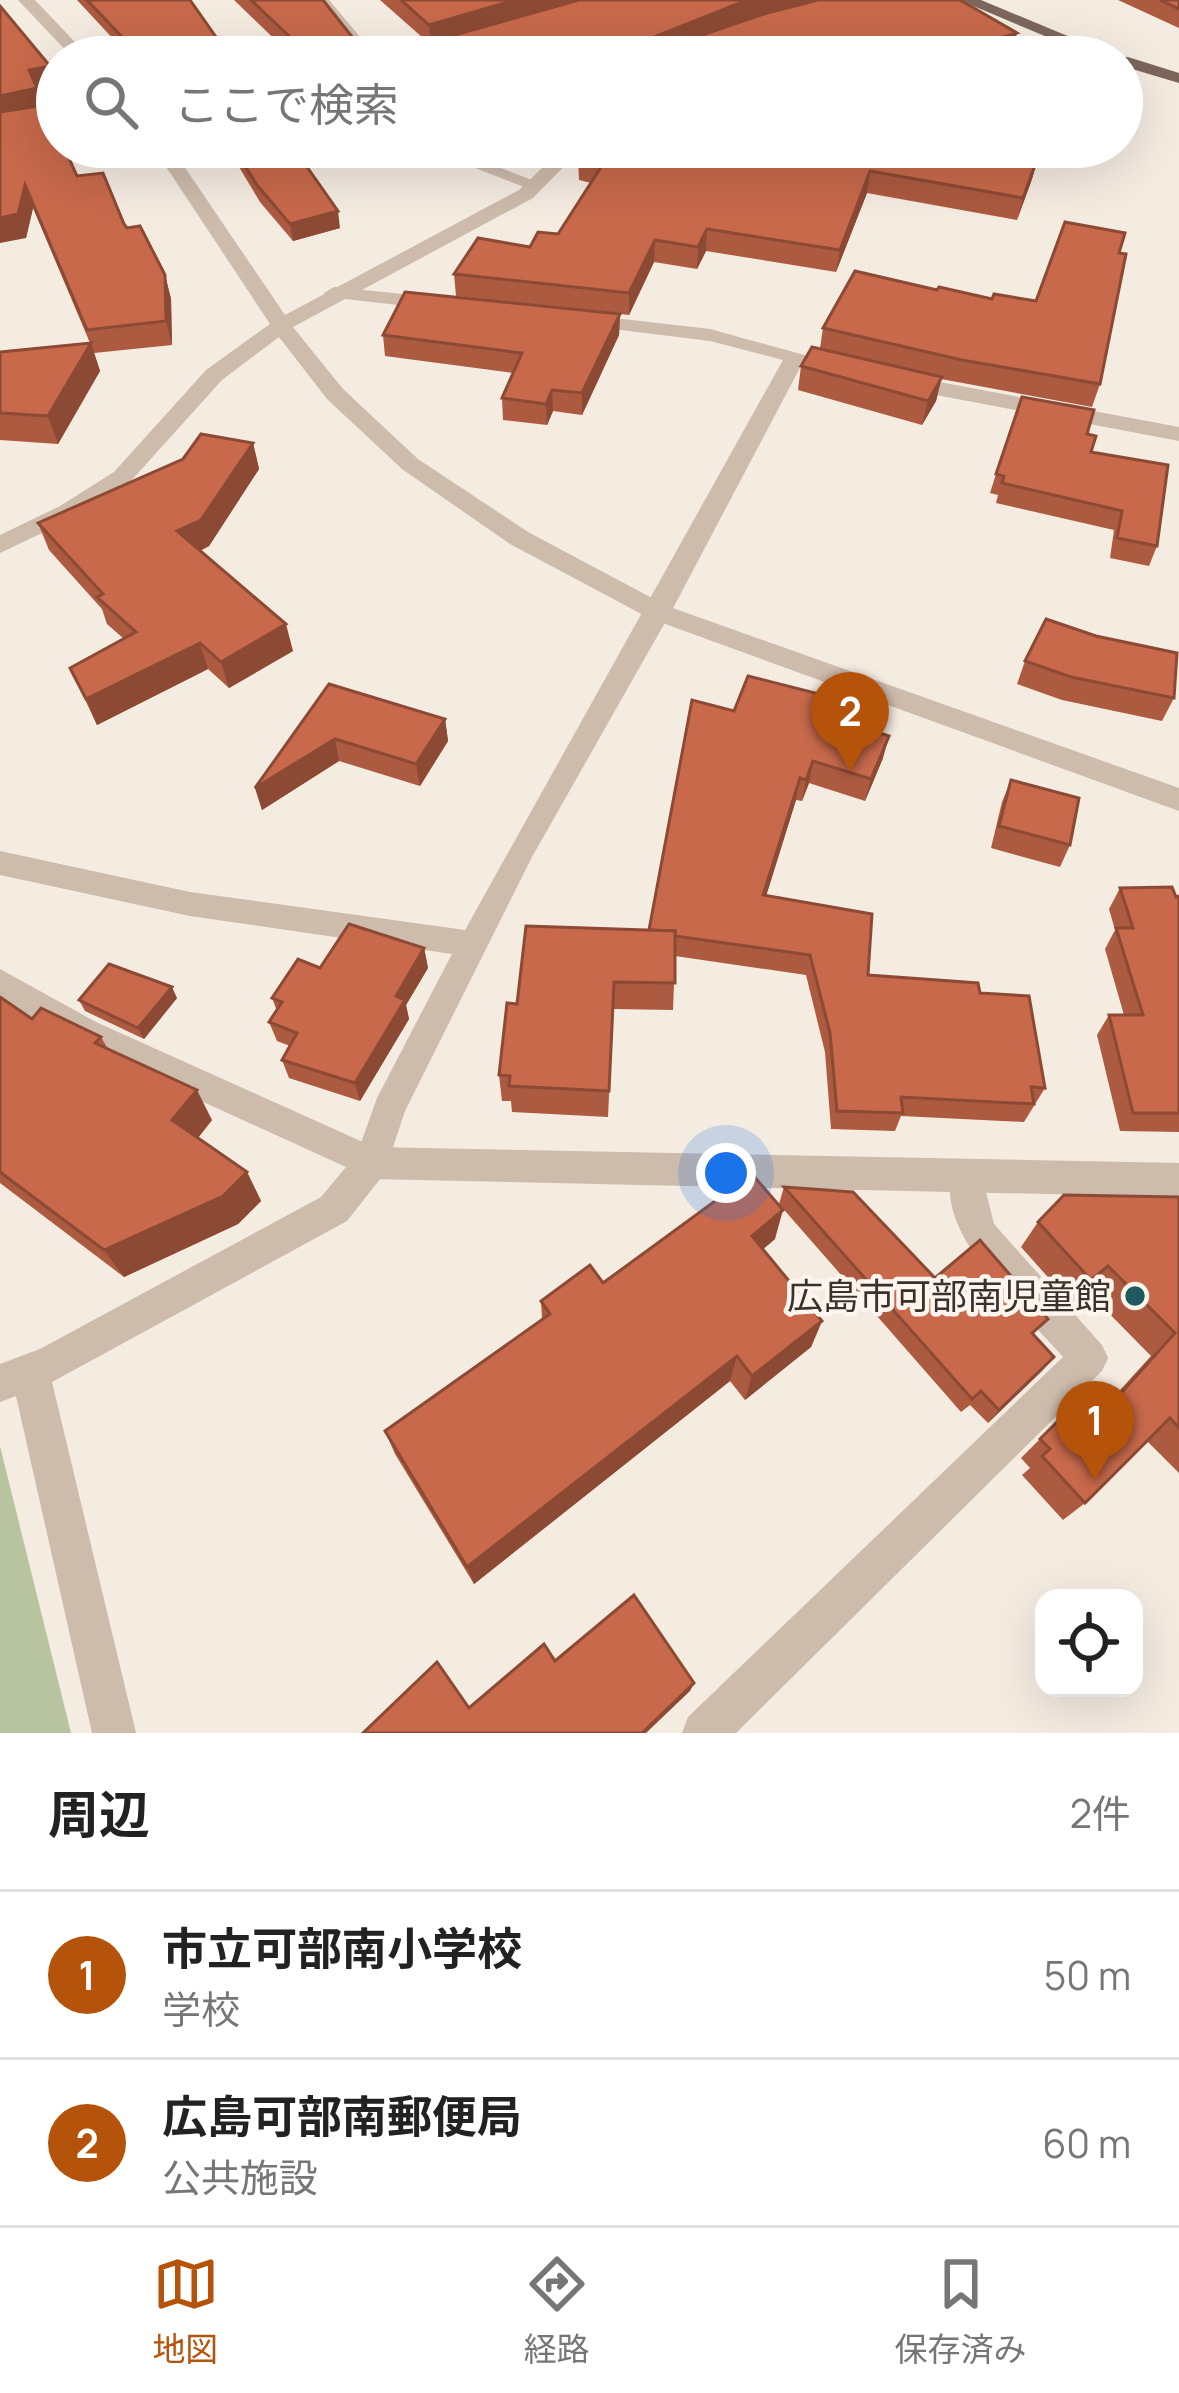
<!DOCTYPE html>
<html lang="ja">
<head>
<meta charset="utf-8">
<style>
  body { margin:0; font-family:Manrope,"Noto Sans JP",sans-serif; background:#f6f6f6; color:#222 }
  .controls { position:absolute; right:36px; bottom:36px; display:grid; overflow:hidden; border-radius:24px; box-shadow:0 12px 48px #0002 }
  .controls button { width:108px; height:108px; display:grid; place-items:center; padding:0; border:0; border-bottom:3px solid #e0e0e0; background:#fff; color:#222; font:60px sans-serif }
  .you { position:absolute; left:726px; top:1173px; width:42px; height:42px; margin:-30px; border:9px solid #fff; border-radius:50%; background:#1a73e8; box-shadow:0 0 0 18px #1a73e833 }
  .badge { display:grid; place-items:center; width:78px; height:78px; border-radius:50%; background:#b45309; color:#fff; font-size:39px; font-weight:700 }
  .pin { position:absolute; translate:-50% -99px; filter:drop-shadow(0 3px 6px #0008) }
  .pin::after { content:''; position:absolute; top:63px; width:42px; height:36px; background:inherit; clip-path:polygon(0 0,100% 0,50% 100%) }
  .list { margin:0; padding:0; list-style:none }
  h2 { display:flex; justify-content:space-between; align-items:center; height:156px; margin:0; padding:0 48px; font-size:51px }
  h2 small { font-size:39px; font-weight:400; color:#767676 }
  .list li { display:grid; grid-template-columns:78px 1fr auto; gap:36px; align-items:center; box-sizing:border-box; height:168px; padding:0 48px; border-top:3px solid #e0e0e0 }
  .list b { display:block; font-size:45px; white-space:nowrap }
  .list p { margin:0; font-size:39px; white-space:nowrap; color:#767676 }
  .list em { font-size:39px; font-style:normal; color:#767676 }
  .icon { flex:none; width:66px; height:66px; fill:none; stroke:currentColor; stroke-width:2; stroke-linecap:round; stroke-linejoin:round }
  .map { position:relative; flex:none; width:1179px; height:1733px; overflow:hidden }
  .search { position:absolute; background:#fff; box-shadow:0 12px 48px #0002; left:36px; right:36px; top:36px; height:132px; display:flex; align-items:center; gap:30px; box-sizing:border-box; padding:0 42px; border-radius:66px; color:#767676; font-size:45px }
  .sheet { height:492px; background:#fff }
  nav { display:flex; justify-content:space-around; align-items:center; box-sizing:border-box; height:168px; border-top:3px solid #e0e0e0; background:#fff; font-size:33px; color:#767676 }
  nav a { display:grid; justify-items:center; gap:6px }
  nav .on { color:#b45309 }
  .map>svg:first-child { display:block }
</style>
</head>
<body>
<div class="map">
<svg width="1179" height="1733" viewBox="0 0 1179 1733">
  <rect width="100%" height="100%" fill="#f4ebe1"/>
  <path fill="#b8c4a0" d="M0 1446 71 1733H0Z"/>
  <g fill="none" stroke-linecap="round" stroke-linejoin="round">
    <path fill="#cdbbac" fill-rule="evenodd" d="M57 112V122L0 133V123Z"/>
    <g fill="#cdbbac" fill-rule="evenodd">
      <path d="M313 0H329L377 57H360Z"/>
      <path d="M485 32 493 37 491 40 434 57H408Z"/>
      <path d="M421 147H447L545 185 529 189Z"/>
      <path d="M334 287 442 298 452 304 442 310 327 297 324 293Z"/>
      <path d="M579 314 710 329 826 361 815 367 802 364 671 612 532 857 405 1111 384 1174 347 1221 52 1382 136 1733H92L16 1396 0 1402V1364L40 1349 321 1197 357 1154 377 1098 452 954 190 916 0 875V851L190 892 465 930 783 360 710 341 572 324V316Z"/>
      <path d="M902 375 1179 427V441L894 387V377Z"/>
      <path d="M967 1160 979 1164 994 1224 1102 1345 1108 1358 1102 1371 736 1733H682L688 1717 1063 1357C1025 1313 926 1228 955 1164Z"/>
    </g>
    <g fill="#cdbbac" fill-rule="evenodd">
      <path d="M18 0H35L89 57H72Z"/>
      <path d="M153 147H171L285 315 519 190 564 147H583L533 198 293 327 343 389 418 459 528 532 667 606 1179 788V811L649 618 510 544 402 469 327 399 279 337 222 380 130 482 78 516 0 553V535L60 506 114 472 206 370 270 324Z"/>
      <path d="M0 969 96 1022 374 1147 1179 1163V1197L372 1179 72 1042 0 999Z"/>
    </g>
    <path fill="#7d675c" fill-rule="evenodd" d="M959 0H981L1118 57H1128L1179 73V83L1122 66V57H1095Z"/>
  </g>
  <g fill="#ac5a40">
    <path d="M77 0H190L230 57H130Z"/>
    <path d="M234 0H323L368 57H293Z"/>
    <path d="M380 0H960L1014 45 1020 57H446L444 41 431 45Z"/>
    <path d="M1118 0H1179V28Z"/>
    <path d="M0 6 56 88 38 92 43 106 77 176 124 224 165 275 171 299 172 345 94 353 100 371 58 444 0 440V352L90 343 33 208 26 238Z"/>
    <path d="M227 147H293L340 228 293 241 260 202Z"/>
    <path d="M1038 157 1032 179 1017 220 867 193 836 272 706 251 697 269 654 262 629 315 620 314 619 335 582 415 553 411 547 425 503 420 502 398 513 373 385 356 383 335 569 309 456 296 454 274 530 247 558 234 591 183 579 180 578 159Z"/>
    <path d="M1119 253 1100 384 1092 407 941 379 936 401 922 425 798 390 801 366 820 348 823 328 937 290 992 299 1036 301Z"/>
    <path d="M1087 434 1091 452 1157 546 1149 566 1110 558 1114 530 996 503 998 495 990 493 996 474Z"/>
    <path d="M253 443 259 469 209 546 200 551 293 651 229 688 208 669 97 725 70 668 124 639 107 624 102 609 49 550 38 523Z"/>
    <path d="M1025 661 1174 698 1162 721 1062 700 1017 684Z"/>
    <path d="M329 684 445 719 448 741 420 786 339 761 262 810 255 787Z"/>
    <path d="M734 711 831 717 883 758 865 801 809 783 802 801 796 800 766 895 868 975 980 993 1045 1088 1024 1122 901 1116 895 1131 831 1129 825 1052 806 975 675 956 673 1010 613 1009 608 1117 512 1112 511 1101H502L499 1075 517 1004 649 930Z"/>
    <path d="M1011 780 1070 845 1060 867 991 848 1002 802Z"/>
    <path d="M1120 888 1179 896V1132L1120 1131 1097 1035 1109 1015H1124L1105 949 1115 930 1109 909Z"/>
    <path d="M424 948 428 968 406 1005 409 1019 360 1101 289 1078 282 1060 290 1046 277 1041 269 1022 277 1011 272 998 320 968Z"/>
    <path d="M0 997 32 1019 101 1037 108 1049 212 1120 198 1138 247 1172 261 1201 238 1224 124 1277 0 1183Z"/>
    <path d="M177 998 144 1039 85 1011 79 1000Z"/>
    <path d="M784 1187 1034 1336 1054 1357 988 1423 970 1405 961 1412 779 1204Z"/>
    <path d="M1179 1197V1473L1147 1441 1085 1503 1063 1520 1022 1475 1030 1468 1021 1458 1094 1385 1110 1401 1151 1356 1087 1291 1072 1304 1021 1247 1038 1222Z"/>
    <path d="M775 1239 763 1249 822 1321 811 1347 745 1400 730 1381 474 1584 395 1454 385 1431 542 1319 541 1301 603 1283Z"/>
  </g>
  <g fill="#8c4a34">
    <path d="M515 0H584L444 38V42L431 45 429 25Z"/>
    <path d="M747 0H828L656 57 654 37Z"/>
    <path d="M1017 33 1012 53 1022 49 1020 57H1003L1000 38Z"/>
    <path d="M563 40V57H493Z"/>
    <path d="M50 66 56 88 38 92 44 110 0 119V96L29 70Z"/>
    <path d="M1038 157 1032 179 1017 220 1023 198Z"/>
    <path d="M870 171 867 193 836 272 840 250Z"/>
    <path d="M25 185 33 208 26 238 0 243V218Z"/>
    <path d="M338 211 340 228 293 241 290 224Z"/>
    <path d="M707 229 706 251 697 269 698 247Z"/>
    <path d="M655 240 654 262 629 315V293Z"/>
    <path d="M165 275 171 299 172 345 166 321Z"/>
    <path d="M620 314 619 335 582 415V393Z"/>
    <path d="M91 343 100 371 58 444 48 416Z"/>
    <path d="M942 377 936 401 922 425 928 401Z"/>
    <path d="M552 390 553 411 547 425 546 404Z"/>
    <path d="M253 443 259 469 209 546 185 558 177 531Z"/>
    <path d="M286 624 293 651 229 688 221 662Z"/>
    <path d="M200 643 208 669 97 725 86 699Z"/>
    <path d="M445 719 448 741 420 786 416 764Z"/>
    <path d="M889 736 883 758 865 801 871 779Z"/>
    <path d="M335 739 339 761 262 810 255 788Z"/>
    <path d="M813 761 809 783 802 801 806 780Z"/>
    <path d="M800 778 796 800 760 916 763 895Z"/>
    <path d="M424 948 428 968 406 1005 409 1019 360 1101 355 1083 396 996Z"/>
    <path d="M172 987 177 998 144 1039 138 1028Z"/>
    <path d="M197 1090 212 1120 188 1150 172 1120Z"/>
    <path d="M247 1172 261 1201 238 1224 124 1277 104 1250Z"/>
    <path d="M783 1210 775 1239 744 1265 752 1236Z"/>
    <path d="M1108 1266 1087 1291 1072 1304 1091 1280Z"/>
    <path d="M822 1321 811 1347 745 1400 752 1376Z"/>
    <path d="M737 1356 730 1381 474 1584 467 1567Z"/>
    <path d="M1054 1357 1042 1371 988 1423 999 1410Z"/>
    <path d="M694 1683 690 1691 646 1733H642Z"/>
  </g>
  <g fill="#c8694b" stroke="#8c4a34" stroke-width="3">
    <path d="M87 0H190L230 57H141Z"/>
    <path d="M251 0H323L368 57H311Z"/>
    <path d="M401 0H515L429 25Z"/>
    <path d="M579 0H747L654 37 685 41 767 13 818 0H960L1017 33 1000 38 1022 49 1003 57H593L563 40 493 57H466L444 38Z"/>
    <path d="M1160 0H1179V9Z"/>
    <path d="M0 6 50 66 29 70 37 88 0 96Z"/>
    <path d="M45 105 57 132V147H64L77 176 103 173 124 224 127 228 140 226 165 275 166 321 87 330 25 185 18 214 0 218V112Z"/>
    <path d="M233 147H293L338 211 290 224 257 185Z"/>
    <path d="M588 147H977L1038 157 1023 198 870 171 840 250 707 229 698 247 655 240 629 293 454 274 478 238 530 247 538 232 558 234 603 164 578 159Z"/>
    <path d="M1065 222 1125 233 1119 253 1126 254 1100 384 962 360 823 328 855 271 937 290 939 287 992 299 994 294 1036 301Z"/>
    <path d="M405 292 620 314 582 393 552 390 546 404 502 398 522 353 383 335Z"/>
    <path d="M91 343 48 416 0 413V352Z"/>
    <path d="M812 347 942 377 928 401 801 366Z"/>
    <path d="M1022 397 1094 410 1087 434 1096 436 1091 452 1168 465 1157 546 1117 538 1122 511 1002 483 1004 476 996 474Z"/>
    <path d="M201 434 253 443 201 520 177 531 286 624 221 662 200 643 86 699 70 668 136 632 97 597 103 594 38 523 183 459Z"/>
    <path d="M1046 619 1096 636 1177 653 1174 698 1071 677 1025 661Z"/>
    <path d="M748 676 835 698 829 717 889 736 871 779 813 761 806 780 800 778 763 895 872 914 868 975 978 983 980 993 1029 996 1045 1088 1031 1087 1034 1104 901 1097 903 1113 837 1111 830 1033 810 955 675 936V931L649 930 692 700 734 711Z"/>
    <path d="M329 684 445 719 416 764 335 739 255 788Z"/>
    <path d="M1011 780 1079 798 1070 845 999 826Z"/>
    <path d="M1172 887 1176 897 1179 896V1113H1133L1109 1015H1143L1116 928H1133L1120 888Z"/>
    <path d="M349 924 424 948 396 996 405 1000 355 1083 282 1060 297 1033 269 1022 282 1002 272 998 298 959 320 968Z"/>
    <path d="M526 926 675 931V983L614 982 609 1091 509 1086 510 1076 499 1075 507 1003 517 1004Z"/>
    <path d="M109 964 172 987 138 1028 79 1000Z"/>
    <path d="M0 997 32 1019 41 1008 101 1037 95 1043 197 1090 172 1120 247 1172 223 1196 104 1250 0 1172Z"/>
    <path d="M752 1174 783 1210 752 1236 822 1321 752 1376 737 1356 467 1567 385 1431 550 1314 541 1301 590 1265 603 1283Z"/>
    <path d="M784 1187 853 1192 935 1278 980 1240 1048 1319 1032 1333 1054 1357 999 1410 981 1391 972 1399Z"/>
    <path d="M1064 1195 1179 1197V1428L1170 1418 1085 1503 1042 1456 1050 1449 1040 1439 1094 1385 1112 1403 1175 1333 1108 1266 1091 1280 1038 1222Z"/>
    <path d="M634 1595 694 1683 642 1733H363L437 1662 469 1708 544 1644 555 1661Z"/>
  </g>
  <circle fill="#1f5a5e" stroke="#fbf5ee" stroke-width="4.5" cx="1135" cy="1296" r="12"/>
  <g text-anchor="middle" stroke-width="9" stroke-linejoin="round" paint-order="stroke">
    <g font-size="36" fill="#3b302b" stroke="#fbf5ee" text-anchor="end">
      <text x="1111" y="1309">広島市可部南児童館</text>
    </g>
  </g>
</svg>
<div class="controls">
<button><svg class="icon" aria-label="locate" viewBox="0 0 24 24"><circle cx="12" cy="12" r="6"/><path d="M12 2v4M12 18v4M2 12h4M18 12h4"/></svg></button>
</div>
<div class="you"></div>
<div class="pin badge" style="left:1095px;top:1480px">1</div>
<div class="pin badge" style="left:850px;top:771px">2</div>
<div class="search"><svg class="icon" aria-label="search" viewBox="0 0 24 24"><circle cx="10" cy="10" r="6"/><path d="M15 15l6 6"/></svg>ここで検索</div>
</div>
<section class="sheet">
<h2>周辺<small>2件</small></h2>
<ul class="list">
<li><span class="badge">1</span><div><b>市立可部南小学校</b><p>学校</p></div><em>50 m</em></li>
<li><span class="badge">2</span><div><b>広島可部南郵便局</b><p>公共施設</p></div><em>60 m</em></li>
</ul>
</section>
<nav>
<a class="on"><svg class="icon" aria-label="map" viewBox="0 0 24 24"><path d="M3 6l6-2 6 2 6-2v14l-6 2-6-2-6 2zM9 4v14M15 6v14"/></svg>地図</a>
<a><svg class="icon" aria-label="directions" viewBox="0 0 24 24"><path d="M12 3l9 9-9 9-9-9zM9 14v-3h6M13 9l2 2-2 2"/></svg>経路</a>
<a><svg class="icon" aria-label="saved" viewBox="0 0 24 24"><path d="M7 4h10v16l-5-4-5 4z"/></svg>保存済み</a>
</nav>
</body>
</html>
